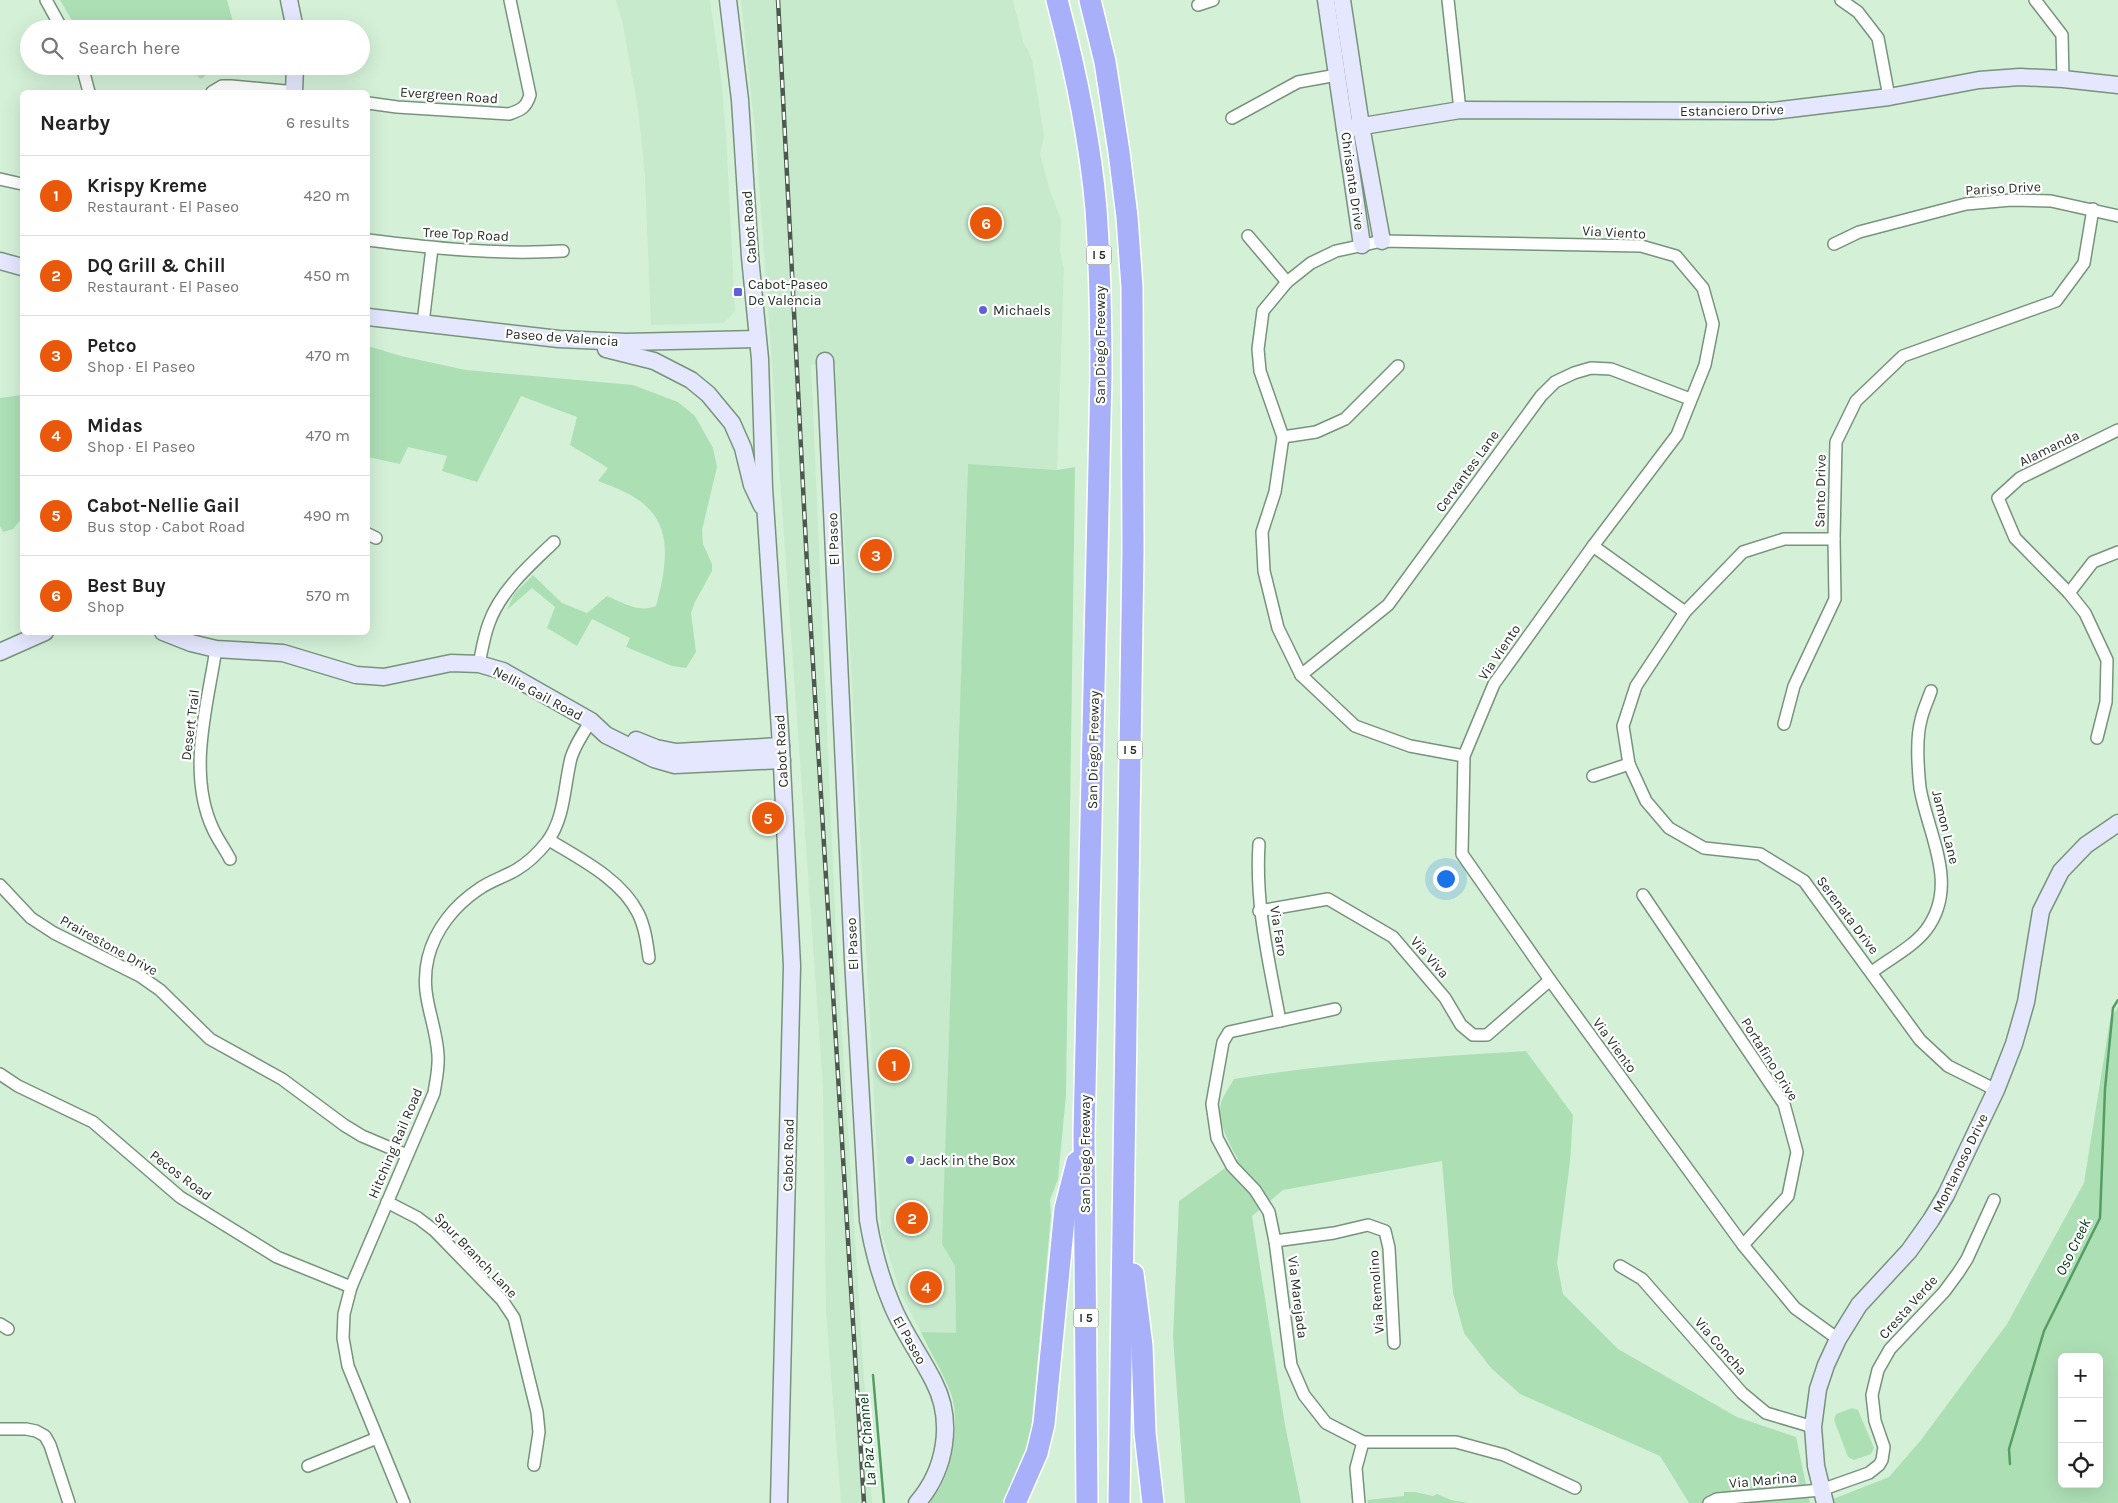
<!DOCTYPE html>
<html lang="en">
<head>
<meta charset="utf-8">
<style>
  body { margin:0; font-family:Karla,sans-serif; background:#f2f2f2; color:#222 }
  .controls { position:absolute; right:15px; bottom:15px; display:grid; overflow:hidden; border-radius:8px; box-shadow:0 5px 20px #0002 }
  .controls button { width:45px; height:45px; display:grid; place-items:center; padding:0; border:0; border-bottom:1px solid #e0e0e0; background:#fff; color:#222; font:25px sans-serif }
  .you { position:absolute; left:1445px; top:878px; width:18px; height:18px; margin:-12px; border:4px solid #fff; border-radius:50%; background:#1a73e8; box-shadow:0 0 0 8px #1a73e833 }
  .badge { display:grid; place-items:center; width:32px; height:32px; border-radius:50%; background:#ea580c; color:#fff; font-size:16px; font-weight:700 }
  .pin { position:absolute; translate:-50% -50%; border:2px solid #fff; box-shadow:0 1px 5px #0006 }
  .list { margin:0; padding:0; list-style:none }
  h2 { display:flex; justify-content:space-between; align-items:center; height:65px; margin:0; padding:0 20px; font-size:21px }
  h2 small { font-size:16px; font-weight:400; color:#767676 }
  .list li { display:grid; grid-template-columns:32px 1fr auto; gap:15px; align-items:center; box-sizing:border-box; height:80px; padding:0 20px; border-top:1px solid #e0e0e0 }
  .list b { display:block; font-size:19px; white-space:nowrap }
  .list p { margin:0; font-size:16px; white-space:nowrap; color:#767676 }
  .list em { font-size:16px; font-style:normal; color:#767676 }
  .icon { flex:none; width:28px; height:28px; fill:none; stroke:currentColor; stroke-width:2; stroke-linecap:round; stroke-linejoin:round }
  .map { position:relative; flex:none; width:2118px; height:1503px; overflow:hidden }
  .search { position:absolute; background:#fff; box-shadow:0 5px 20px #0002; left:20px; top:20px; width:350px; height:55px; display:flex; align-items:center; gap:12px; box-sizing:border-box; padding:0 18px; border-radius:28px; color:#767676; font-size:19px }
  .panel { position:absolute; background:#fff; box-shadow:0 5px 20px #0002; left:20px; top:90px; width:350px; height:545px; border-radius:8px }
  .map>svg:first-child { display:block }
</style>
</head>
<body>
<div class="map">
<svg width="2118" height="1503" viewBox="0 0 2118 1503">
  <rect width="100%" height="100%" fill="#d4f1d8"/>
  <g fill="#c6eacb">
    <path d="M616 0H710L721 77 726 134 735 311 724 323 651 325 645 178 639 116 623 24Z"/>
    <path d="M741 0H1013L1023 41 1032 59 1044 137 1040 154 1050 191 1061 220 1060 252 1064 268 1057 470 968 464 942 1243 955 1266 956 1334 921 1332 901 1294 881 1231 835 364 811 365 837 957 872 1503H841L826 1312 823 1087 756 140Z"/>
  </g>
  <g fill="#addfb5" fill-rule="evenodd">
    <path d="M60 0H227L235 29H77Z"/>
    <path d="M187 66H237L238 73C223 69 213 69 201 79Z"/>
    <path d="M368 346 401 356 466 370 633 385 678 402 695 416 713 448 717 467 702 530 703 544 712 564V571L695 602 691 613 696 652 686 668 672 666 626 647 630 638 592 619 577 646 547 628 555 607 532 588 507 610 514 594 533 575 562 603 587 613 607 596C624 603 638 613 656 606 664 576 674 534 649 509 636 495 616 488 598 481L608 468 570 445 577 417 521 396 477 482 442 471 447 456 408 447 400 464 368 457Z"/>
    <path d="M22 395V518L13 529 3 532 0 526V398Z"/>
    <path d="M968 464 1057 470 1075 467 1066 1095 1058 1179 1050 1200 1051 1216 1030 1442 1006 1503H929C933 1497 939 1491 942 1484 954 1461 960 1415 950 1391 942 1371 930 1352 921 1332L956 1333 955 1266 942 1244Z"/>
    <path d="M2118 1007V1503H1823L1889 1477 1921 1440 2007 1324 2084 1183 2110 1020ZM2062 1357H2099V1484H2062Z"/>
    <path d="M1526 1051 1573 1115 1570 1162 1557 1263 1563 1294 1618 1349 1737 1417 1796 1437 1810 1503H1689L1660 1456 1520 1394 1491 1368 1464 1333 1453 1293 1442 1161 1283 1190 1252 1216 1285 1425 1301 1503H1185L1173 1337 1179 1201 1238 1159C1229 1144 1215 1118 1222 1100 1225 1093 1230 1086 1234 1079 1331 1063 1428 1057 1526 1051Z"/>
    <path d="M1852 1408 1858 1410 1874 1448 1871 1454 1854 1460 1848 1457 1834 1420 1836 1414Z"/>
    <path d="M1404 1492H1415L1433 1496 1437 1494 1451 1500 1469 1503H1368L1367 1500 1404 1496Z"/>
  </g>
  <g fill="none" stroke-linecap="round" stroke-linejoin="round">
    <g stroke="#569d64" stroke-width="2.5">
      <path d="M873 1375 884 1503"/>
      <path d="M2010 1464 2009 1449 2044 1331 2100 1218 2105 1089 2113 1008 2118 1000"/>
    </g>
    <defs>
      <g id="street">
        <path d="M46 0 62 29"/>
        <path d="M1448 0 1460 110"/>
        <path d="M1841 0 1858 12 1878 38 1889 97"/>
        <path d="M2035 0 2062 35 2063 79"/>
        <path d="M1198 5 1213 0"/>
        <path d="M82 66 89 92"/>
        <path d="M212 92 222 86H231L296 92"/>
        <path d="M368 103 397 107 509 114C521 110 526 108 530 95L510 0"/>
        <path d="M1232 118 1298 82 1337 75"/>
        <path d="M0 179 22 184"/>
        <path d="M1248 236 1287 282"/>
        <path d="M368 240C432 248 497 255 563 251"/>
        <path d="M1834 244 1859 232 1966 204 2011 200 2051 201 2118 216"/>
        <path d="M423 323 432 248"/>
        <path d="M1283 437 1316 432 1345 419 1398 366"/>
        <path d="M368 534 376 538"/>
        <path d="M1834 539H1784L1743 552 1685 612 1636 686 1623 726 1629 764 1646 801 1669 828 1704 848 1760 854 1804 881 1920 1040 1948 1066 1996 1090"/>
        <path d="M1593 546 1685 612"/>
        <path d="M2069 593 2093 562 2118 552"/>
        <path d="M216 649C207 707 187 773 213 829 218 840 225 849 230 859"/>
        <path d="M479 664C482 650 484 636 489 623 501 590 530 565 554 542"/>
        <path d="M1301 675 1388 605 1541 396 1555 382 1574 373 1591 368 1611 369 1690 399"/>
        <path d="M1784 724 1794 686 1835 599 1834 539 1836 442 1856 401 1903 356 2056 301 2084 263 2093 209"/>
        <path d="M2097 738 2106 702 2107 660 2085 613 2069 593 2015 538 1998 498 2020 478 2118 430"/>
        <path d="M1464 756 1410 746 1355 726 1301 675 1278 628 1264 571 1262 532 1275 492 1283 437 1260 371 1258 349 1263 311 1287 282 1311 263 1336 251 1382 241 1641 246 1676 256 1703 288 1713 324 1705 365 1677 435 1593 546 1494 684 1464 756 1462 854 1550 980 1743 1245 1795 1308 1838 1339"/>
        <path d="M1593 776 1629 764"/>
        <path d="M549 840C580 859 621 879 638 913 645 927 647 943 649 958"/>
        <path d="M1259 844C1255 906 1269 961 1280 1021"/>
        <path d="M0 885 31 918 54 933 140 976 160 990 210 1039 282 1079 344 1125 362 1136 407 1155"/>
        <path d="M1643 895 1784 1104 1797 1152 1788 1196 1743 1245"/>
        <path d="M1259 911 1328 899 1393 937 1445 998 1461 1025 1473 1035H1487L1550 980"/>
        <path d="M1872 972C1889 959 1913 947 1926 930 1960 885 1928 835 1920 788 1918 769 1916 738 1921 720 1923 710 1928 700 1931 691"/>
        <path d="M1335 1009 1229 1032 1223 1042 1212 1104 1217 1138 1232 1166 1255 1190 1269 1212 1275 1241 1291 1365 1304 1395 1326 1423 1363 1442H1456L1504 1455 1575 1488"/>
        <path d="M0 1074 18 1086 93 1122 180 1197 277 1257 351 1287"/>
        <path d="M387 1202 418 1218 435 1231 502 1300 514 1318 537 1412 539 1432 534 1465"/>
        <path d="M1275 1241 1334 1233 1368 1225 1385 1231 1389 1248 1394 1343"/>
        <path d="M1620 1266 1642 1279 1742 1393 1766 1413 1813 1427"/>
        <path d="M0 1324 8 1329"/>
        <path d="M0 1429H26L36 1431 45 1436 50 1445 69 1503"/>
        <path d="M308 1466 377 1438"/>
        <path d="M404 1503 348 1366 343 1338 344 1314 351 1287 434 1093C436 1080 439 1068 438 1055 436 1020 419 996 428 958 435 929 455 905 479 889 490 881 504 877 516 870 528 863 539 852 547 842 565 818 564 786 571 758 575 745 583 733 591 721"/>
        <path d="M1359 1503 1356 1468 1363 1442"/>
        <path d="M1709 1503 1717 1499 1821 1490 1869 1473 1879 1465 1882 1460 1884 1447 1875 1421 1872 1395 1878 1370 1890 1349 1944 1292 1958 1273 1967 1259 1994 1200"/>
      </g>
      <g id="secondary">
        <path d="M289 0 295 29"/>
        <path d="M728 0 740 100 750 257 760 359 764 488 781 746 792 966 779 1503"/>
        <path d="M1326 0 1362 245"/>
        <path d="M1342 0 1361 126 1382 241"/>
        <path d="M294 92 295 66"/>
        <path d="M1345 129 1460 110 1773 111 1889 97 1979 80 2020 77 2063 79 2118 85"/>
        <path d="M0 261 22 267"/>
        <path d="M368 317 559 339 626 342 757 339"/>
        <path d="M606 349 654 361 691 380 708 394 732 423 743 448 752 485 762 506"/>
        <path d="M825 361 853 959 868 1220C873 1250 880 1277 892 1305 903 1332 921 1356 934 1382 954 1421 946 1470 917 1503"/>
        <path d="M163 632 191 643 216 649 283 653 356 675 384 677 451 663 479 664 503 671 591 721 606 735 654 759 675 765 782 760"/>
        <path d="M0 652 45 632"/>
        <path d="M636 740 656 748 676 752 781 746"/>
        <path d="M1825 1503 1816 1466 1813 1427 1818 1389 1826 1365 1838 1339 1859 1305 1909 1251 1931 1220 1946 1195 1996 1090 2014 1044 2026 1002 2041 911 2061 871 2086 845 2118 823"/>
      </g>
      <g id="highway">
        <path d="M1057 0C1075 68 1090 139 1096 209 1100 265 1101 320 1101 376L1084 1133 1087 1503"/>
        <path d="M1090 0 1105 62 1119 152 1127 217 1132 287 1133 551 1119 1503"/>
        <path d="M1133 1274 1142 1346 1145 1433 1153 1503"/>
        <path d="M1015 1503 1037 1453 1044 1424 1065 1209 1077 1162"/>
      </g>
    </defs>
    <use href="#street" stroke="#78937c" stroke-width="14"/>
    <use href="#secondary" stroke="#78937c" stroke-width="19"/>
    <use href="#highway" stroke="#fff" stroke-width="24"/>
    <use href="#street" stroke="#fff" stroke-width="11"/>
    <use href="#secondary" stroke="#e5e7fe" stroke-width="16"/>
    <use href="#highway" stroke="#a8b0fa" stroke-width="21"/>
    <defs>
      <path id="rail" d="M778 0 807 565 864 1503"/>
    </defs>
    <use href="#rail" stroke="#4b5a4d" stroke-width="4.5"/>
    <use href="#rail" stroke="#fff" stroke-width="2.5" stroke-dasharray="8" stroke-linecap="butt"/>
  </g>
  <g fill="#5f60d9" stroke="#fff" stroke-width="2">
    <rect x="733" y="287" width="10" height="10" rx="2.5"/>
    <circle cx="983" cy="310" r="5"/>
    <circle cx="910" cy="1160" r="5"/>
  </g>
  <g text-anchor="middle" stroke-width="4.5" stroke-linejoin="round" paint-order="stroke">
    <g fill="#fff" stroke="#666d67" stroke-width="1">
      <rect x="1086.5" y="245.5" width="25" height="19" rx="4"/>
      <rect x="1117.5" y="740.5" width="25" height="19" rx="4"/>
      <rect x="1073.5" y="1308.5" width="25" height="19" rx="4"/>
    </g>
    <g font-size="12" font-weight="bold" fill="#242f26">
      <text x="1099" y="259">I 5</text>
      <text x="1130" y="754">I 5</text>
      <text x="1086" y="1322">I 5</text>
    </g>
    <g font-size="14" fill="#242f26" stroke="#fff">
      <text transform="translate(449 95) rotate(4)" y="5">Evergreen Road</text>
      <text transform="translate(1732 110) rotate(-1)" y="5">Estanciero Drive</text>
      <text transform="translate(1353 181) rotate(82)" y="5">Chrisanta Drive</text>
      <text transform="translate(2003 188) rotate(-3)" y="5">Pariso Drive</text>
      <text transform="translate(749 227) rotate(-94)" y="5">Cabot Road</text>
      <text transform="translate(1614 232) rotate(3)" y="5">Via Viento</text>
      <text transform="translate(466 234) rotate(3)" y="5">Tree Top Road</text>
      <text transform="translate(562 337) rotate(4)" y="5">Paseo de Valencia</text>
      <text transform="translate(1100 345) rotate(-90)" y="5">San Diego Freeway</text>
      <text transform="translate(2049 448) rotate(-26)" y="5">Alamanda</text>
      <text transform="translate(1467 471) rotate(-54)" y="5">Cervantes Lane</text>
      <text transform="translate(1820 491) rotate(-89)" y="5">Santo Drive</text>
      <text transform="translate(833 539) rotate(-92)" y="5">El Paseo</text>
      <text transform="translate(1499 652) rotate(-56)" y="5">Via Viento</text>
      <text transform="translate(538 693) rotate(28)" y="5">Nellie Gail Road</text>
      <text transform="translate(190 725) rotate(-83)" y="5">Desert Trail</text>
      <text transform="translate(1093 750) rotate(-89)" y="5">San Diego Freeway</text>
      <text transform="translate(781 751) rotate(-93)" y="5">Cabot Road</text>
      <text transform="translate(1946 827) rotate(76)" y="5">Jamon Lane</text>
      <text transform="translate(1848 915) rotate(53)" y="5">Serenata Drive</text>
      <text transform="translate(1279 931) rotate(81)" y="5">Via Faro</text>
      <text transform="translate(852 944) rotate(-93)" y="5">El Paseo</text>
      <text transform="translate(109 945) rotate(29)" y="5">Prairestone Drive</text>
      <text transform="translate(1430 957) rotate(49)" y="5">Via Viva</text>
      <text transform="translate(1615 1045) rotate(54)" y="5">Via Viento</text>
      <text transform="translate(1770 1059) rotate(58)" y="5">Portafino Drive</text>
      <text transform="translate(395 1143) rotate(-67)" y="5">Hitching Rail Road</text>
      <text transform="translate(1085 1154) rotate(-90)" y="5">San Diego Freeway</text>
      <text transform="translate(788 1155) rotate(-89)" y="5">Cabot Road</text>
      <text transform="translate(1960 1163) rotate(-64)" y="5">Montanoso Drive</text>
      <text transform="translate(181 1175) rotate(37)" y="5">Pecos Road</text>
      <text transform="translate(476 1255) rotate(46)" y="5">Spur Branch Lane</text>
      <text transform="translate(1376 1292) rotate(-94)" y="5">Via Remolino</text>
      <text transform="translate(1298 1297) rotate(83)" y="5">Via Marejada</text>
      <text transform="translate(1908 1307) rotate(-48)" y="5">Cresta Verde</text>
      <text transform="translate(910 1340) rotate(61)" y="5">El Paseo</text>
      <text transform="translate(1721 1346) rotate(49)" y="5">Via Concha</text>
      <text transform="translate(1763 1480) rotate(-5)" y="5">Via Marina</text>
    </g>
    <g font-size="14" fill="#242f26" stroke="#fff" text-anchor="start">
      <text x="748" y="289">Cabot-Paseo<tspan x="748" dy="16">De Valencia</tspan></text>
      <text x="993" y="315">Michaels</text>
      <text x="920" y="1165">Jack in the Box</text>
    </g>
    <g font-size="15" font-style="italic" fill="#003913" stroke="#fff">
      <text transform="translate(2073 1247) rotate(-64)" y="5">Oso Creek</text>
      <text transform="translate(867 1440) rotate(-95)" y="5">La Paz Channel</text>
    </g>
  </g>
</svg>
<div class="controls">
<button>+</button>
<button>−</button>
<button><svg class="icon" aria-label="locate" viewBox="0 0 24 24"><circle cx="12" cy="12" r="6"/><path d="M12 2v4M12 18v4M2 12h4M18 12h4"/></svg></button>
</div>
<div class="you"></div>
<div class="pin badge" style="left:894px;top:1065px">1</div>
<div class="pin badge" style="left:912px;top:1218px">2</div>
<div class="pin badge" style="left:876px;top:555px">3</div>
<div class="pin badge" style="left:926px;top:1287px">4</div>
<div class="pin badge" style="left:768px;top:818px">5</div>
<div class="pin badge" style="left:986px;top:223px">6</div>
<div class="search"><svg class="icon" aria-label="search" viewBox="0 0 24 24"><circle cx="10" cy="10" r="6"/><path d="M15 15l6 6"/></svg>Search here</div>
<section class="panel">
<h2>Nearby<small>6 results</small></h2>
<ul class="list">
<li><span class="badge">1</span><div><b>Krispy Kreme</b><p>Restaurant · El Paseo</p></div><em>420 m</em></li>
<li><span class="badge">2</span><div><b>DQ Grill &amp; Chill</b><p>Restaurant · El Paseo</p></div><em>450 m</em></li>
<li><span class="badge">3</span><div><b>Petco</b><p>Shop · El Paseo</p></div><em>470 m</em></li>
<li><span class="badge">4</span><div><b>Midas</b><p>Shop · El Paseo</p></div><em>470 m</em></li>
<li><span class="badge">5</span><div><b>Cabot-Nellie Gail</b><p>Bus stop · Cabot Road</p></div><em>490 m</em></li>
<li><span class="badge">6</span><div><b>Best Buy</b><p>Shop</p></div><em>570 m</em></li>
</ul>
</section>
</div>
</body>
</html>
